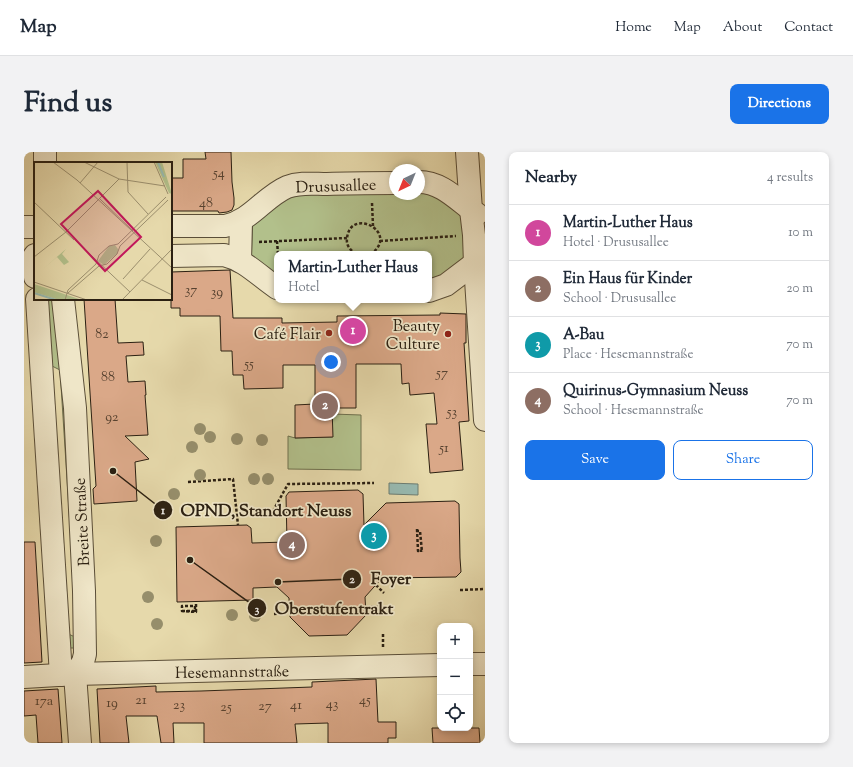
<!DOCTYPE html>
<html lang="en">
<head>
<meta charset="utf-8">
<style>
  body { margin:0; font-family:"Sorts Mill Goudy",serif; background:#f2f2f3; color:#1f2937 }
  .controls { position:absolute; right:12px; bottom:12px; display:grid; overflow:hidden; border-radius:8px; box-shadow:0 2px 6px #0003 }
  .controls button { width:36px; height:36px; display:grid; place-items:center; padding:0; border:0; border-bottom:1px solid #e0e1e3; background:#fff; color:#1f2937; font:20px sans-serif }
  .compass { position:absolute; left:365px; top:12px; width:36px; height:36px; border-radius:50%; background:#fff; box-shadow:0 2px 6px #0003; rotate:223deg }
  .you { position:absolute; left:307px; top:210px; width:14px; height:14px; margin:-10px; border:3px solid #fff; border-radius:50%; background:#1a73e8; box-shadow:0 0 0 6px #1a73e833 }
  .badge { display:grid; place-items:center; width:26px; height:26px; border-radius:50%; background:#1a73e8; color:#fff; font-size:13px; font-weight:700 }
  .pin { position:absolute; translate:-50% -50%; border:2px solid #fff; box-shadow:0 1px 4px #0006 }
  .popup { position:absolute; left:250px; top:99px; width:158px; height:52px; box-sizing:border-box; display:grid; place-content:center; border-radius:8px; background:#fff; filter:drop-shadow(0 1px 3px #0005); font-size:13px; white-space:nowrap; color:#747a83 }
  .popup b { font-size:15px; color:#1f2937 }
  .popup::after { content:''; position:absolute; left:50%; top:100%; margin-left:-8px; border:8px solid transparent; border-top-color:#fff }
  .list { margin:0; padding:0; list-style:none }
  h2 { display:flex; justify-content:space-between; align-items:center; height:52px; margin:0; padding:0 16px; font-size:17px }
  h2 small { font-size:13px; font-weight:400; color:#747a83 }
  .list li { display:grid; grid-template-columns:26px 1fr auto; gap:12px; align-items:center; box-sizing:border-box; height:56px; padding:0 16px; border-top:1px solid #e0e1e3 }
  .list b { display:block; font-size:15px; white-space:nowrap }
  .list p { margin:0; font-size:13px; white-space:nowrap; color:#747a83 }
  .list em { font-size:13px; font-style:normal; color:#747a83 }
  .actions { display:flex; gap:8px; padding:12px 16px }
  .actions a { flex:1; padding:9px 0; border:1px solid #1a73e8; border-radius:8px; text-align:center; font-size:14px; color:#1a73e8 }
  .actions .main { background:#1a73e8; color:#fff }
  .icon { flex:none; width:22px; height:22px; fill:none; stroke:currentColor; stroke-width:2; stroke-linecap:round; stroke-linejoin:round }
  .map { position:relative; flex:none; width:461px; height:591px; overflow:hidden; border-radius:8px }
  header { display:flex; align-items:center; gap:24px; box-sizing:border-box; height:56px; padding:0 20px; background:#fff; border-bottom:1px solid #e0e1e3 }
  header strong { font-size:19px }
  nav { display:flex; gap:22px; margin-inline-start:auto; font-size:14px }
  .intro { display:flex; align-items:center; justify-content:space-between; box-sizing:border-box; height:96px; padding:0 24px }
  h1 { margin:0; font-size:28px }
  .button { padding:10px 18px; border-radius:8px; background:#1a73e8; color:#fff; font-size:14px; font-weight:700 }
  main { display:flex; gap:24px; padding:0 24px }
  aside { flex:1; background:#fff; border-radius:8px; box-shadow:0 2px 6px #0003 }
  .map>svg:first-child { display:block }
</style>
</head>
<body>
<header>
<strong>Map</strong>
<nav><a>Home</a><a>Map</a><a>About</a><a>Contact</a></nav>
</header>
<div class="intro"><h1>Find us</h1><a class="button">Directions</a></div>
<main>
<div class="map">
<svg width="461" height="591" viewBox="0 0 461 591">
  <rect width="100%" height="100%" fill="#e6d9ab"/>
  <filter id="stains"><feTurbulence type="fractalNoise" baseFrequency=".005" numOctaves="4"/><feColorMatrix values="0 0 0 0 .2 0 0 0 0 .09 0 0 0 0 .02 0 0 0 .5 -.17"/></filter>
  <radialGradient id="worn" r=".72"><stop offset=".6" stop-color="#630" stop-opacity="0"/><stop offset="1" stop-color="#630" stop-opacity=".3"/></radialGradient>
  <g fill="#b2c08b" stroke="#6e704e">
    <path d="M395 31 443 59 446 110 405 138V102H253V133L227 114 229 62 263 37 395 42Z"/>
    <path d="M20 147H28L44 247 51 370 53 420V486L51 491 52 496H40V480L51 485 49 421 36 218 24 212Z"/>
    <path d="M308 262 337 263V318L264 317V284L271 286 308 285Z"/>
  </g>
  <path fill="#97b9b0" stroke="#6c7c71" d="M365 331 394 332V343L365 342Z"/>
  <g fill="#daa888" stroke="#2b2012">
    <path d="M181 0H207L208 30 210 46V53L208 58 203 60 195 61 194 59H147V26H159V7H182Z"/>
    <path d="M206 118 209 166H258V171L313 170V164L416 163V161L442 162V191H440L445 269 435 270 439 318 406 321 402 272H413L410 241 386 243 385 231 378 232 377 212H332V256H308L309 285 271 286V253L291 252V213H259V236L220 237 219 223H209L208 199H197L196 164H156V156H147V120Z"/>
    <path d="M60 147H91L94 191 119 190 120 203 102 204 104 230 121 229 122 243H121L124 283 101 284 125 307 111 310 113 349 70 352 69 337 72 334Z"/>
    <path d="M334 338 339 342 340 373 362 351 431 349 435 352 436 406 437 420 432 425 358 426 341 445 342 463 323 483 285 484 266 465 265 446 253 435 229 436V448L153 450 152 375 223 373 227 376 228 391 263 390 262 344 265 340Z"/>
    <path d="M0 390H11L18 510 0 511Z"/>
    <path d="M352 527 354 570H372V586H364V591H304V571L271 572 273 591H180V571H149L150 591H137L133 564H102L105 591H76L73 537 132 534V540L177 539 288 535V530Z"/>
    <path d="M34 537 38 591H14L12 563 0 564V539Z"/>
    <path d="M408 576H455L456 591H409Z"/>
  </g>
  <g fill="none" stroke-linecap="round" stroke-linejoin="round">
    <defs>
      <g id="minor">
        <path d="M21 0V11"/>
        <path d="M443 0 447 58 450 83 451 112 461 268"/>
        <path d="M395 30C419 30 435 50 453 62"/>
        <path d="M147 74H201C227 69 240 45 263 35 276 30 290 32 303 32 326 31 348 31 371 31"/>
        <path d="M0 75H11"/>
        <path d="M11 103 9 106 11 125"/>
        <path d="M147 104 200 103C221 108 235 124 253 136"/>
        <path d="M216 109 217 69"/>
        <path d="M405 139 422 133 459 105"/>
        <path d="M13 147 37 523"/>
        <path d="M39 147 51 256 60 439 61 502 59 510 51 522 56 591"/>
        <path d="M446 512H461"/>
        <path d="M0 525 51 522 416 513"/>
      </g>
    </defs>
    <use href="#minor" stroke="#5a4e38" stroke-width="24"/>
    <g stroke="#2b2012" stroke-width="2.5" stroke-dasharray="3 2" stroke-linecap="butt">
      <path d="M348 51 349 74"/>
      <path d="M253 89 254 102"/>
      <path d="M356 89 432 84"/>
      <path d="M235 90 323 86"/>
      <path d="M332 102C326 98 322 93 323 87 325 54 377 80 347 102"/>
      <path d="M164 330 209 327 214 373"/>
      <path d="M249 359 264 332 350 331"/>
      <path d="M393 377 394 399 397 398V400"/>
      <path d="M392 379H396L398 400"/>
      <path d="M352 433 360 441"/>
      <path d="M436 438 461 437"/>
      <path d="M342 455H359"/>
      <path d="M158 459H171V454H158V459L172 460V450"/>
      <path d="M250 462 266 461"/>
      <path d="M359 495V482"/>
    </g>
    <use href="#minor" stroke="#efe6c8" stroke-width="22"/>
  </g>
  <g fill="#968e6b">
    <circle cx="176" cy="277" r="6"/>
    <circle cx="186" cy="285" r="6"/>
    <circle cx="213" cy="287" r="6"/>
    <circle cx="238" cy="288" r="6"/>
    <circle cx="168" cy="295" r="6"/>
    <circle cx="176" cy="323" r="6"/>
    <circle cx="230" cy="327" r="6"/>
    <circle cx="244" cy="327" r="6"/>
    <circle cx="150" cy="342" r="6"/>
    <circle cx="132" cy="389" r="6"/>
    <circle cx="124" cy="445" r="6"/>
    <circle cx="208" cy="463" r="6"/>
    <circle cx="231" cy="464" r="6"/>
    <circle cx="133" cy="472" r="6"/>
  </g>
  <g fill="#8f2418" stroke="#efe6c8" stroke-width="1.5">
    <circle cx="305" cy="181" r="4"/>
    <circle cx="424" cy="182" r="4"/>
  </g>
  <g text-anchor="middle" stroke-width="3.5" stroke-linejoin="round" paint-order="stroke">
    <g font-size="14" fill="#574230">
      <text x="195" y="25">54</text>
      <text x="182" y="55">48</text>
      <text x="167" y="142">37</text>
      <text x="193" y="144">39</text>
      <text x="78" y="186">82</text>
      <text x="225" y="216">55</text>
      <text x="418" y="225">57</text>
      <text x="84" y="229">88</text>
      <text x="428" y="264">53</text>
      <text x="88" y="269">92</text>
      <text x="420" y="300">51</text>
      <text x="117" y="552">21</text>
      <text x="341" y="552">45</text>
      <text x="20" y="553">17a</text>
      <text x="88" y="555">19</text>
      <text x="308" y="556">43</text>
      <text x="155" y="557">23</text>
      <text x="272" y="557">41</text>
      <text x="241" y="558">27</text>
      <text x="202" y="559">25</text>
    </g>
    <g font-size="16" fill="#2b2012" stroke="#efe6c8">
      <text transform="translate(312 33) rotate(-2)" y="6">Drususallee</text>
      <text transform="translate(57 370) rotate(-93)" y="6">Breite Straße</text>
      <text transform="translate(208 519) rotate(-1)" y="6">Hesemannstraße</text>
    </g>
    <g font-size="16" fill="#2b2012" stroke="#efe6c8" text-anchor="end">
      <text x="416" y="179">Beauty<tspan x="416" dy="18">Culture</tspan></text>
      <text x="297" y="187">Café Flair</text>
    </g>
  </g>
  <g transform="translate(10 10)">
    <rect width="138" height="138" fill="#e6d9ab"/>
    <path d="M121 0H128L138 32 135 31ZM81 83 84 87V91L70 103 64 99 75 84ZM32 87 28 92 35 100 30 103 23 95 9 107ZM0 122 48 138H25L0 130Z" fill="#b2c08b"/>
    <path fill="none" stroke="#97b9b0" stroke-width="2" d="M124 0 130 15M0 131 22 138"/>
    <path fill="none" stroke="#9b8f6e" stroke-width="1" d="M19 0 43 18 138 106M50 0 85 17 131 24M93 0 94 30 114 52M120 0 134 32M46 21 64 0M66 37 99 69M0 40 40 78M41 78 96 130M0 95 32 70 85 17M89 117 116 87M108 118 138 133M0 120 53 138M34 131 65 104 73 102 83 92 86 84 134 38M31 138 34 128 62 102 65 93 75 84 84 82 132 35M88 138 138 87"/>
    <path fill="#c2185b" fill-opacity="0.15" stroke="#c2185b" stroke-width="2" d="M64 29 107 75 71 109 27 62Z"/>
    <rect width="138" height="138" fill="none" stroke="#2b2012" stroke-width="2"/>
  </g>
  <path fill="none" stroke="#2b2012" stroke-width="1.5" d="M89 319L139 358M254 430L328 427M166 408L233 456"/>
  <g fill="#2b2012" stroke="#efe6c8" stroke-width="1.5">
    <circle cx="89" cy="319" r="4"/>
    <circle cx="254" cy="430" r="4"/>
    <circle cx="166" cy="408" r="4"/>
    <circle cx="139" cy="358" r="10"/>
    <circle cx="328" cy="427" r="10"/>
    <circle cx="233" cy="456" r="10"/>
  </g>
  <g font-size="12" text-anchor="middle" font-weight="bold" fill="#fff">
    <text x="139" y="362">1</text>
    <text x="328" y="431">2</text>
    <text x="233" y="461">3</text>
  </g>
  <g font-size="17" text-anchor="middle" font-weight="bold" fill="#2b2012" stroke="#efe6c8" stroke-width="3.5" stroke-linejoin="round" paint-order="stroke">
    <text x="242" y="364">OPND, Standort Neuss</text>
    <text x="367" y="432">Foyer</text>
    <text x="310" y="462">Oberstufentrakt</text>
  </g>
  <rect width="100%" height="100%" filter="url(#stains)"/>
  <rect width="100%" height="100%" fill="url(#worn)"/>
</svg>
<div class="controls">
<button>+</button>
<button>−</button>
<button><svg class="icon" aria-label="locate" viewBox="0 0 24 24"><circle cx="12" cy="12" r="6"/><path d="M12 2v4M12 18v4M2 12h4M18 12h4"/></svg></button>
</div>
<svg class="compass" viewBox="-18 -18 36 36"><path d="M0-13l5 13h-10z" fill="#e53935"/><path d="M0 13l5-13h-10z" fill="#747a83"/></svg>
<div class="you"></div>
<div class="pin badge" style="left:329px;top:179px;background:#d1479c">1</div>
<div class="popup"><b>Martin-Luther Haus</b>Hotel</div>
<div class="pin badge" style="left:301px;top:254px;background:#8d6e63">2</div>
<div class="pin badge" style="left:350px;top:384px;background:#0f9aa8">3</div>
<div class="pin badge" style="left:268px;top:393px;background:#8d6e63">4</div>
</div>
<aside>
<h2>Nearby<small>4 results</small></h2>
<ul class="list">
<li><span class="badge" style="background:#d1479c">1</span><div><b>Martin-Luther Haus</b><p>Hotel · Drususallee</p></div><em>10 m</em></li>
<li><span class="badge" style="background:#8d6e63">2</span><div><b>Ein Haus für Kinder</b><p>School · Drususallee</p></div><em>20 m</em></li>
<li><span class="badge" style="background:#0f9aa8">3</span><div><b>A-Bau</b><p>Place · Hesemannstraße</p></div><em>70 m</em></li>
<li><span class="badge" style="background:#8d6e63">4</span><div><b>Quirinus-Gymnasium Neuss</b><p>School · Hesemannstraße</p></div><em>70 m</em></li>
</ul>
<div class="actions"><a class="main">Save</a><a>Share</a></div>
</aside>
</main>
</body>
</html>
